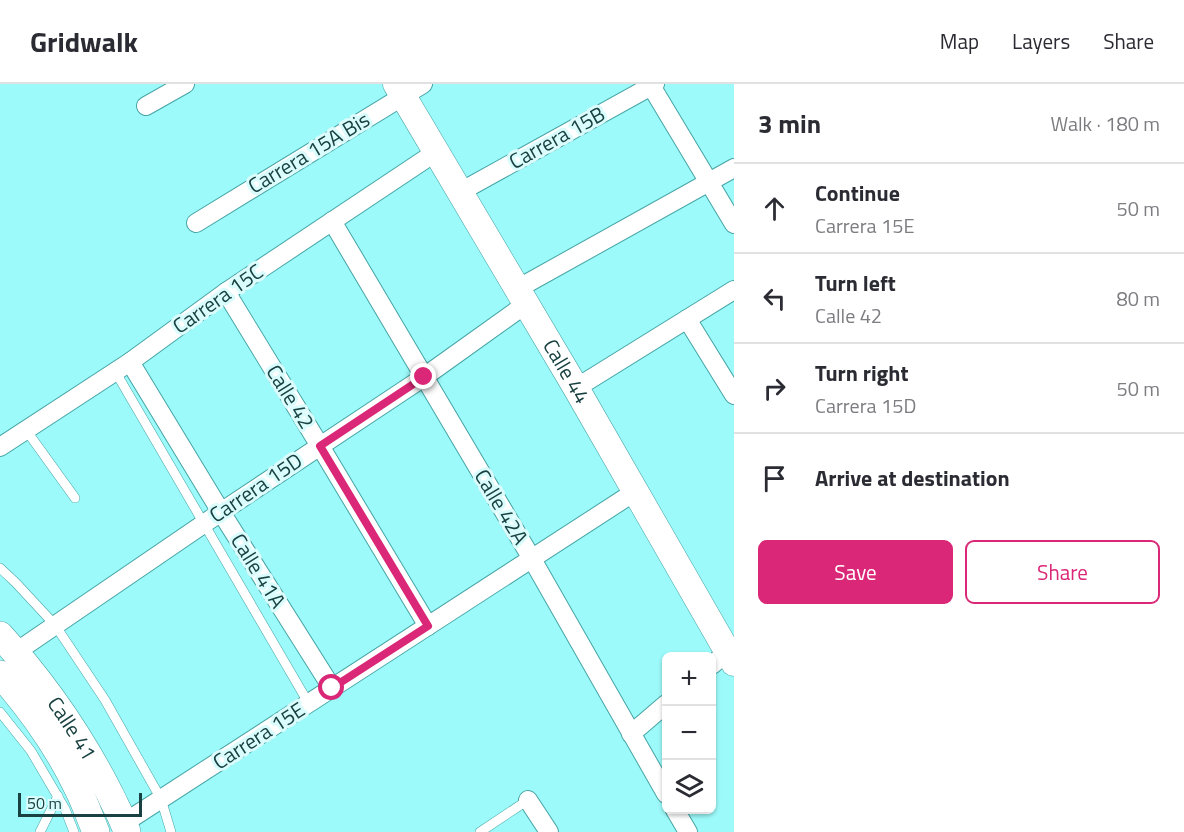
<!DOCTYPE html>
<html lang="en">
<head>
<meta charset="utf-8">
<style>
  body { margin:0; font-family:"Titillium Web",sans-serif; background:#f2f2f3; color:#2b2b33 }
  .controls { position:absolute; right:18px; bottom:18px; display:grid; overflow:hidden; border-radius:9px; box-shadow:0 2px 4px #0004 }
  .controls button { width:54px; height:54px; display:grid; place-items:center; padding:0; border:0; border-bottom:2px solid #e1e1e2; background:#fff; color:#2b2b33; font:30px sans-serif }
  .scale { position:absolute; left:18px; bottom:15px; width:124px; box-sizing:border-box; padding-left:6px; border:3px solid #194141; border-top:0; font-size:16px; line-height:21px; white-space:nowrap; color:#194141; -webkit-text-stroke:4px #dafcfc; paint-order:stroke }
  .stop { position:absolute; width:18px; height:18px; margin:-14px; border:4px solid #db2777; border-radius:50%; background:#fff }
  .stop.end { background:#db2777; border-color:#fff; box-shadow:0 2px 6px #0008 }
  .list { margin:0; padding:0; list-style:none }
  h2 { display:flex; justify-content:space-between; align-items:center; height:78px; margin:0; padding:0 24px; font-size:26px }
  h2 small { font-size:20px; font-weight:400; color:#7c7c81 }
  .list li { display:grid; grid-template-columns:39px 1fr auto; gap:18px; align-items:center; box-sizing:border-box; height:90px; padding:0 24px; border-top:2px solid #e1e1e2 }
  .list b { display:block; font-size:22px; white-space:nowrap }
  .list p { margin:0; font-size:20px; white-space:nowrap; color:#7c7c81 }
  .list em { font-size:20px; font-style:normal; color:#7c7c81 }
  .actions { display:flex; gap:12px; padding:18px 24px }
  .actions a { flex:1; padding:14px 0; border:2px solid #db2777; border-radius:9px; text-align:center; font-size:21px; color:#db2777 }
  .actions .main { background:#db2777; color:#fff }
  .icon { flex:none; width:33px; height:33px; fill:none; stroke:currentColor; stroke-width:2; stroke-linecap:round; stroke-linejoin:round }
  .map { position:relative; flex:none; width:734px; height:748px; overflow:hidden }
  header { display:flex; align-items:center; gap:36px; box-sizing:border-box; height:84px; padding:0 30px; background:#fff; border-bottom:2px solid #e1e1e2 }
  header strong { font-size:28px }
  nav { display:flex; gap:33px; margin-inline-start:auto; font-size:21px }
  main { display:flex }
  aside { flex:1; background:#fff }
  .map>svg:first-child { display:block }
</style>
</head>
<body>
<header>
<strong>Gridwalk</strong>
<nav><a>Map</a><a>Layers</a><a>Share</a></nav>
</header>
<main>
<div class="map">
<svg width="734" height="748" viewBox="0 0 734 748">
  <rect width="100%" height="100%" fill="#9dfafa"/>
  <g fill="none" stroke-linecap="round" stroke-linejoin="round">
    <defs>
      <g id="lane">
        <path d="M115 287 309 620"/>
        <path d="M26 346 75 414"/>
        <path d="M0 484 16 499 55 541 105 616 161 715 171 748"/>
        <path d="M0 628 31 667 65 725 74 748"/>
        <path d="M40 748 58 712"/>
        <path d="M480 748 528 716"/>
      </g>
      <g id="street">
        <path d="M650 0 734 140"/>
        <path d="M146 22 185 0"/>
        <path d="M460 108 655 0"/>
        <path d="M332 137 532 475 666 710"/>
        <path d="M196 139 423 0"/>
        <path d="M517 205 734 84"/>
        <path d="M226 208 320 362 428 542"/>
        <path d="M687 235 734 311"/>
        <path d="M130 278 221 428 332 604"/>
        <path d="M576 304 734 206"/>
        <path d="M0 363 130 278 226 208 436 68"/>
        <path d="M16 568 221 428 424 293 526 220"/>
        <path d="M712 581 734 562"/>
        <path d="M631 650 666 620"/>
        <path d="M528 716 549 748"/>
        <path d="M675 726 688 748"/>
        <path d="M124 739 636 407"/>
      </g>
      <g id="secondary">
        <path id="s1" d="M396 0 576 304 734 579"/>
      </g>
      <g id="primary">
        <path id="s2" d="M0 551C43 598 81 653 110 710 116 723 123 735 127 748"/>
        <path d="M0 590C31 625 58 663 78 705 85 719 90 734 96 748"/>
      </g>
    </defs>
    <use href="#lane" stroke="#46a4a5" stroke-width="10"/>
    <use href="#street" stroke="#46a4a5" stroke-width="20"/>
    <use href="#secondary" stroke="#46a4a5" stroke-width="27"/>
    <use href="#primary" stroke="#46a4a5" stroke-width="28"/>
    <use href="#lane" stroke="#fff" stroke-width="9"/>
    <use href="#street" stroke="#fff" stroke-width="18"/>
    <use href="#secondary" stroke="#fff" stroke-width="26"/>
    <use href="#primary" stroke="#fff" stroke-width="27"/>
  </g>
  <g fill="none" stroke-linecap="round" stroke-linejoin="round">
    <path stroke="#db2777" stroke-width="8" d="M332 604 428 542 320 362 424 293"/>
  </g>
  <g text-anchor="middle" stroke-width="6" stroke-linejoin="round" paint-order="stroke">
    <g font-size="21" fill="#194141" stroke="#dafcfc">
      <text transform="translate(557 54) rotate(-29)" y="7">Carrera 15B</text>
      <text transform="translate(309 69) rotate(-31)" y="7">Carrera 15A Bis</text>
      <text transform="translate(218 215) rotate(-35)" y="7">Carrera 15C</text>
      <text dy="7" stroke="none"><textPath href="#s1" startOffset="334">Calle 44</textPath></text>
      <text transform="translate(290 313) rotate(58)" y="7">Calle 42</text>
      <text transform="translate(256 404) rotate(-34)" y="7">Carrera 15D</text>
      <text transform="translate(501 423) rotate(59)" y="7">Calle 42A</text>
      <text transform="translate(258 487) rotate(58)" y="7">Calle 41A</text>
      <text dy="7" stroke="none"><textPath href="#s2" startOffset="118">Calle 41</textPath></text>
      <text transform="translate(259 652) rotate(-33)" y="7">Carrera 15E</text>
    </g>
  </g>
</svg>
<div class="controls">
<button>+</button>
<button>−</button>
<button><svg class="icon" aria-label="layers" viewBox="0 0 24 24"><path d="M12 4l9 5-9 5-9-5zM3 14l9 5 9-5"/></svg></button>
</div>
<div class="scale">50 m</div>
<div class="stop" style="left:332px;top:604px"></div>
<div class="stop end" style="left:424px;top:293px"></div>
</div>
<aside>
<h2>3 min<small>Walk · 180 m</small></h2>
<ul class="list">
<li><svg class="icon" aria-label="ahead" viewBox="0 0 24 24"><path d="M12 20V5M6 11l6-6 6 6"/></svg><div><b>Continue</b><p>Carrera 15E</p></div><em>50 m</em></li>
<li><svg class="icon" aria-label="left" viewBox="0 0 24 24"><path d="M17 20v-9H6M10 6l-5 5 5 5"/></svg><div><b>Turn left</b><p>Calle 42</p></div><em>80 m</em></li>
<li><svg class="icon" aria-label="right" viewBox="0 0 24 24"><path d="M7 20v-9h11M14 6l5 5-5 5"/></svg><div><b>Turn right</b><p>Carrera 15D</p></div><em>50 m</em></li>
<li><svg class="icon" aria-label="arrive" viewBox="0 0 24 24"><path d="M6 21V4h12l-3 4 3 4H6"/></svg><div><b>Arrive at destination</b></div></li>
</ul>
<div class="actions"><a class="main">Save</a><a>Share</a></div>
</aside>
</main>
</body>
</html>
